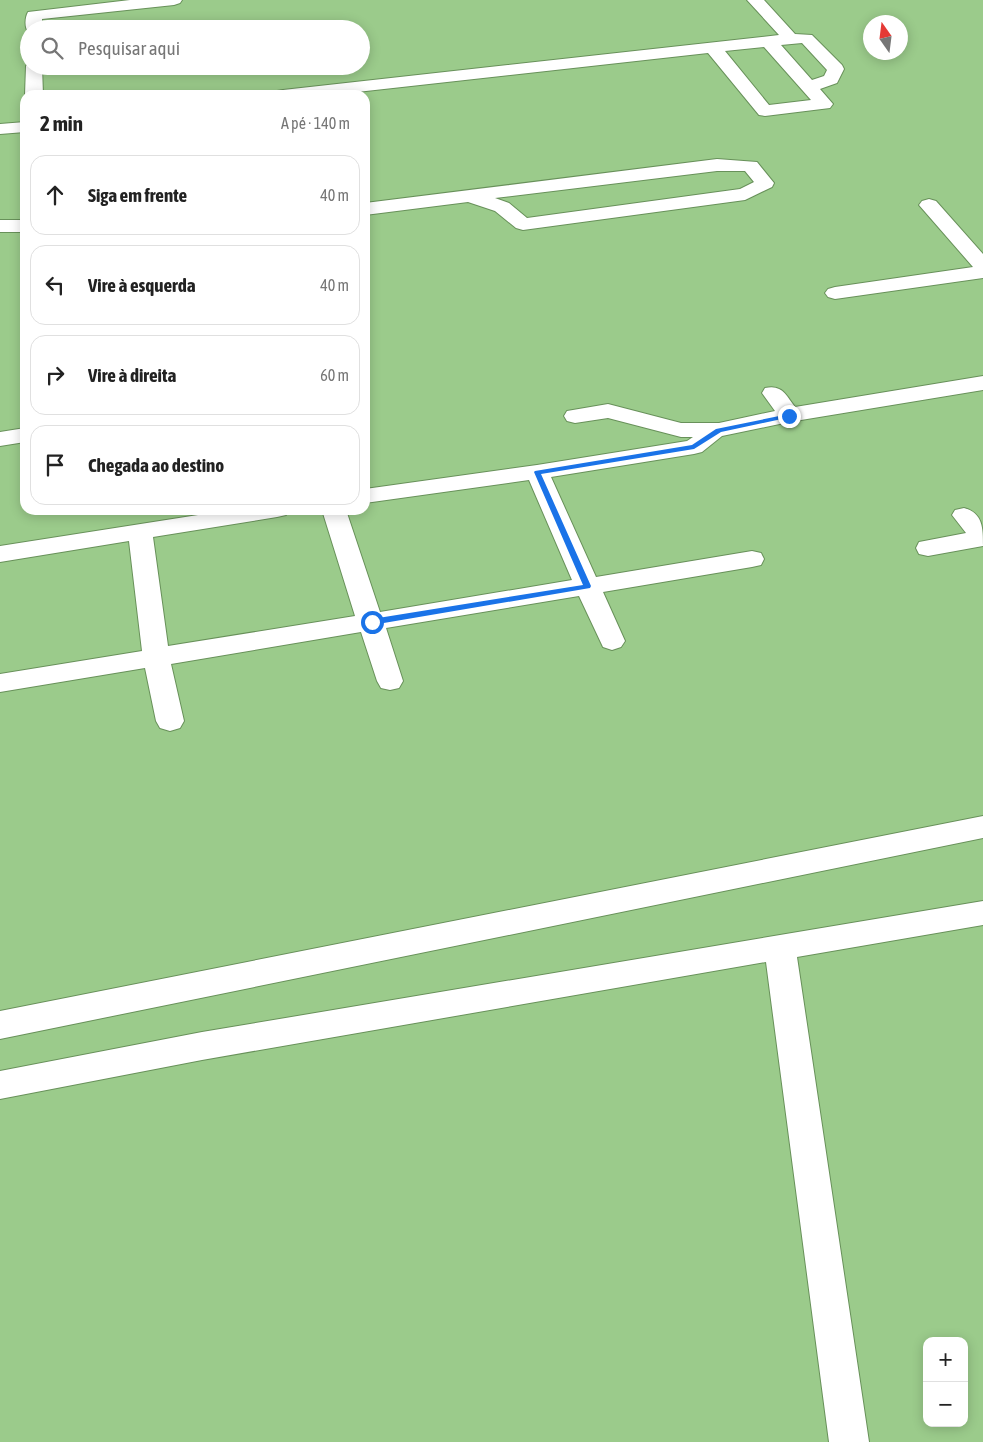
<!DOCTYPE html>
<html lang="pt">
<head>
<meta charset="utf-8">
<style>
  body { margin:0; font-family:"Asap Condensed",sans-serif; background:#f6f6f6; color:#222 }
  .controls { position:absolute; right:15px; bottom:15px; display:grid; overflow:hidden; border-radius:10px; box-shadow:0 2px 12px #0003 }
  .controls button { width:45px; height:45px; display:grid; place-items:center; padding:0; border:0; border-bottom:1px solid #e0e0e0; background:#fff; color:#222; font:25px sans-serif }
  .compass { position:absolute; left:863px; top:15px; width:45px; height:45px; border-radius:50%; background:#fff; box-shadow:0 2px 12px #0003; rotate:346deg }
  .stop { position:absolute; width:15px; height:15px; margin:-11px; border:4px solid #1a73e8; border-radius:50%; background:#fff }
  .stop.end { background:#1a73e8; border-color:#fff; box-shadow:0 1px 5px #0008 }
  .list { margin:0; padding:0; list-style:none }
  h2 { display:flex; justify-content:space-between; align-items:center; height:65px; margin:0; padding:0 20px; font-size:21px }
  h2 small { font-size:16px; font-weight:400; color:#767676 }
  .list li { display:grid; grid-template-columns:32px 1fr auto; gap:15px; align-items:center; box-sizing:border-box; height:80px; margin:0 10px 10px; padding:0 10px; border:1px solid #e0e0e0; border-radius:15px }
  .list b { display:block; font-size:19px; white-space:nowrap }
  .list em { font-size:16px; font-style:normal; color:#767676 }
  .icon { flex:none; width:28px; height:28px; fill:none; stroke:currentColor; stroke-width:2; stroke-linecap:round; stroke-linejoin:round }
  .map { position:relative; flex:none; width:983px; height:1442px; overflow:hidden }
  .search { position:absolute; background:#fff; box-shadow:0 2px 12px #0003; left:20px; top:20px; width:350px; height:55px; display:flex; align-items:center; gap:12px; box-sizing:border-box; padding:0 18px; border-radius:28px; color:#767676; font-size:19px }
  .panel { position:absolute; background:#fff; box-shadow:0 2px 12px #0003; left:20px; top:90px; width:350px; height:425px; border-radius:15px }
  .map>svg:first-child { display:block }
</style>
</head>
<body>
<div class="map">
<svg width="983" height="1442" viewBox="0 0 983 1442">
  <rect width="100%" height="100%" fill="#abd79c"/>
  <path fill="#9bcb8b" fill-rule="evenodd" d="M0 0H983V1442H0ZM870 22H900V52H870ZM29 29H361V66H29ZM25 95H365V510H25ZM927 1341H964V1423H927Z"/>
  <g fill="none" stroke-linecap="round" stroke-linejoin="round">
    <defs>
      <g id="minor">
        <path d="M130 0H182L180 3 174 5 42 19V29H29V33C24 28 25 17 28 12Z"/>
        <path d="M747 0H764L795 34 812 35 842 65 844 69 837 83 820 89 833 104 830 108 765 116 759 115 708 53 330 95H274L277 91 283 90 779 35ZM802 43 827 70 824 76 812 80 781 45ZM764 47 811 100 769 105 725 51Z"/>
        <path d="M29 62V66H42L43 95H25L26 66Z"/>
        <path d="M25 122V132L0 134V124Z"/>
        <path d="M717 159 757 162 774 183 772 187 745 200 523 230 516 228 495 211 468 202 365 215V203ZM717 171H745L754 182 740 189 527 218 509 203 495 198Z"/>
        <path d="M929 199 936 201 983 254V278L835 299 828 297 825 293 828 289 835 287 973 267 919 205 922 201Z"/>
        <rect x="0" y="220" width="25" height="12"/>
        <path d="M983 376V390L789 422 722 436 702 452 694 454 551 477 596 577 752 551 761 553 764 559 761 565 752 567 603 592 625 641 621 647 612 650 603 647 579 596 386 628 403 681 399 688 390 690 381 688 377 681 361 632 171 664 184 721 180 728 170 731 160 728 156 721 145 668 0 692V674L142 651 129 541 0 562V546L230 510H289L286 515 277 517 153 537 168 646 355 616 322 510H346L380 612 572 580 529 480 365 503V489L537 465 687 441 693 437H681L608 418 575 423 567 421 564 416 567 411 608 404 681 423H719L775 411 762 393 765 388C782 384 786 395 795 407Z"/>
        <path d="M25 428V442L0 446V432Z"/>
        <path d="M964 508C983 513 983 528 983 546L928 556 919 554 916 548 919 542 966 533 952 515 955 510Z"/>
        <path d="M983 816V838L0 1039V1011Z"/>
        <path d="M983 901V925L797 957 869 1442H829L766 962 202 1060 0 1099V1071L202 1032Z"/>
      </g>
    </defs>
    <use href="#minor" stroke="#68915a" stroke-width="2"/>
    <use href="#minor" fill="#fff" fill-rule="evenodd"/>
  </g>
  <path fill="#1a73e8" d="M789 414H791V417L721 432 694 449 541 474 591 586 590 588 372 625 368 622 372 619 583 585 534 472 535 471 692 445 716 429Z"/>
</svg>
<div class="controls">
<button>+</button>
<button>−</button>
</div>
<svg class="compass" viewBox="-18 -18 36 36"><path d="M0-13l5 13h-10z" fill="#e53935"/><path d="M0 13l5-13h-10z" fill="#767676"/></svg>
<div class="stop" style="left:372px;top:622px"></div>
<div class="stop end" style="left:789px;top:416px"></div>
<div class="search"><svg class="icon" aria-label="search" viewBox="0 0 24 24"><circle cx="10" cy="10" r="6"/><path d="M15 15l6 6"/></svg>Pesquisar aqui</div>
<section class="panel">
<h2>2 min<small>A pé · 140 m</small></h2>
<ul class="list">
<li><svg class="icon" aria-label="ahead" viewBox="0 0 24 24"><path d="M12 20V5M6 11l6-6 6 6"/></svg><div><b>Siga em frente</b></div><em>40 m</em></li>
<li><svg class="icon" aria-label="left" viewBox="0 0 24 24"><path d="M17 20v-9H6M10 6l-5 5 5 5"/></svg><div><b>Vire à esquerda</b></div><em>40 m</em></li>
<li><svg class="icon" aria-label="right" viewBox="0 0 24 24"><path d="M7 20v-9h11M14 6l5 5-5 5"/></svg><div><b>Vire à direita</b></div><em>60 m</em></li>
<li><svg class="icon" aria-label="arrive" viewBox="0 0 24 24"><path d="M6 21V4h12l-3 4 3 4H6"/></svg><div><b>Chegada ao destino</b></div></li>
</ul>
</section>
</div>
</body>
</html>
